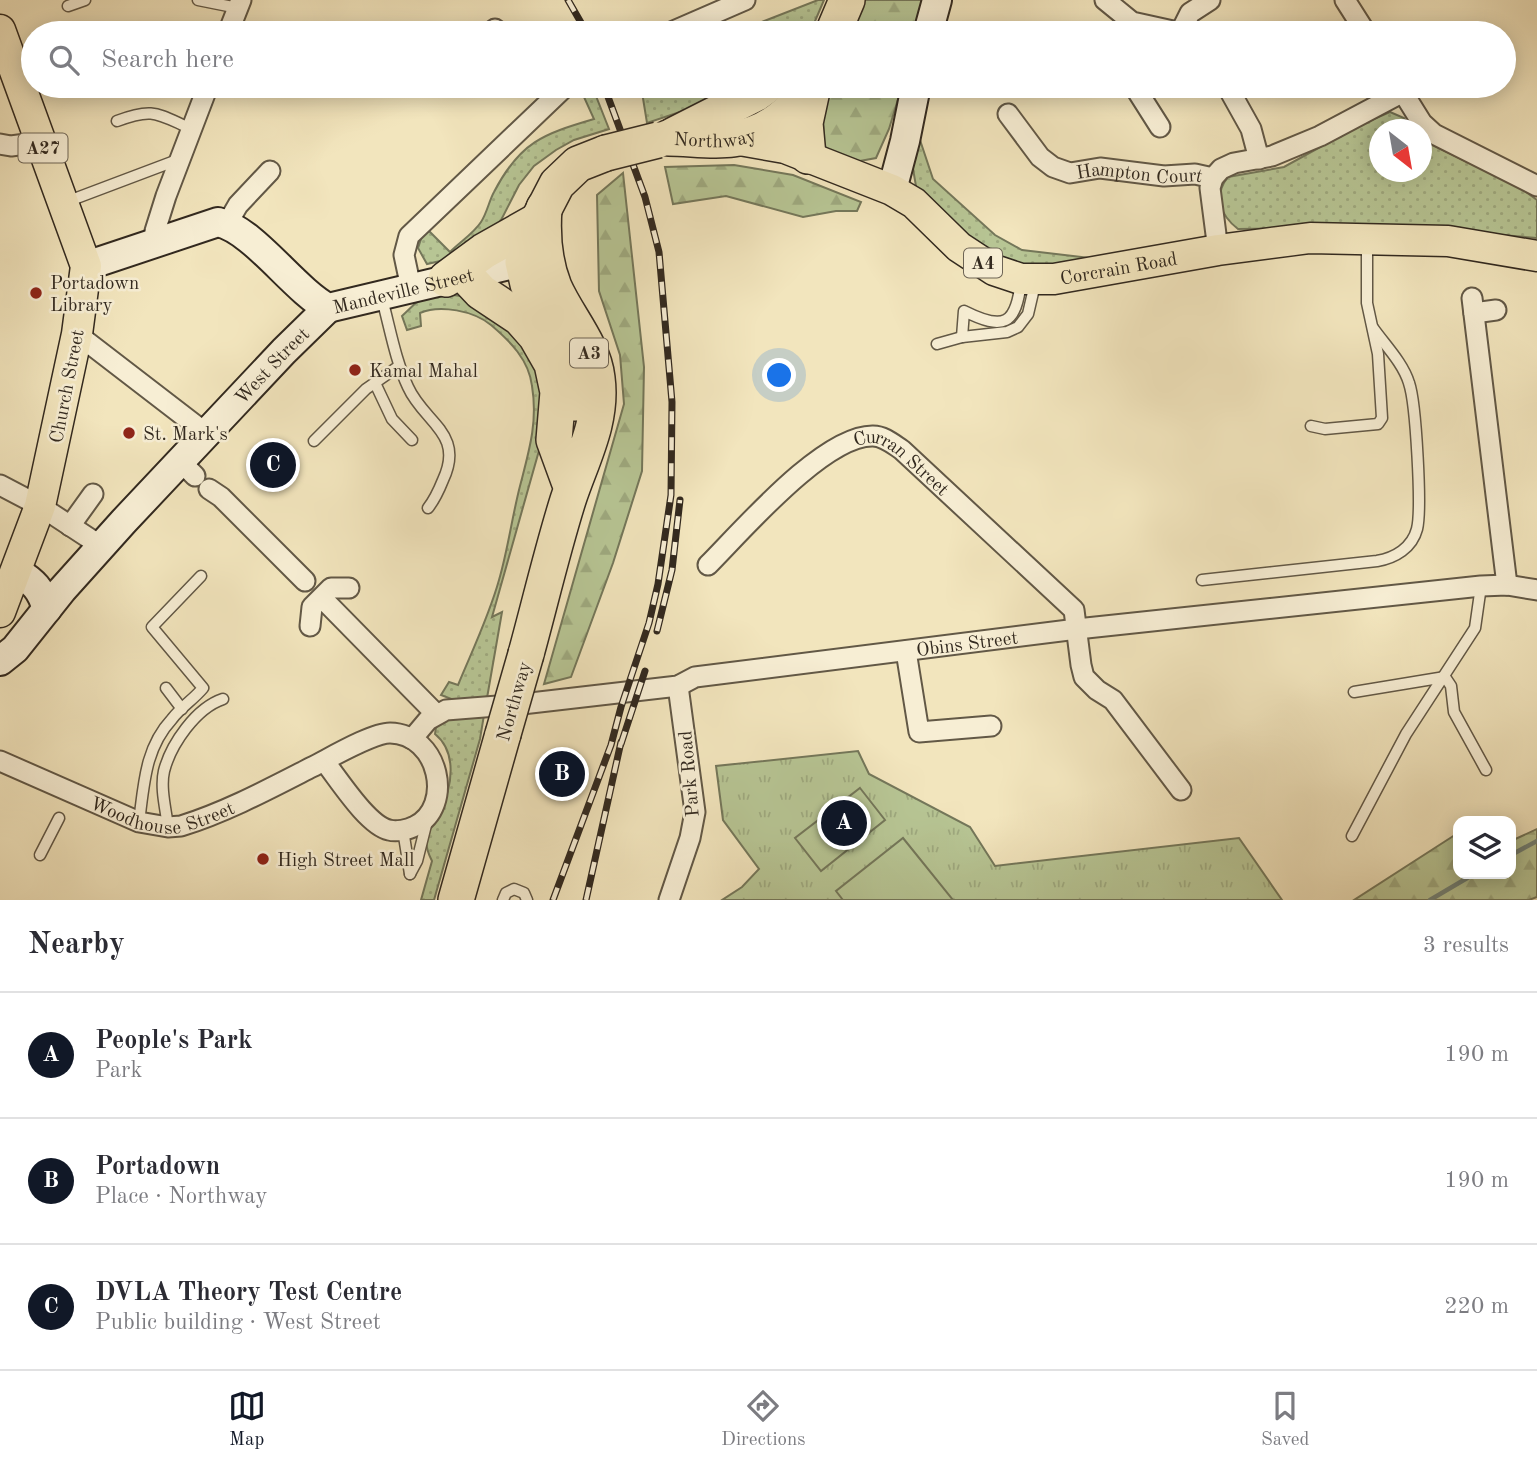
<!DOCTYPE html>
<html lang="en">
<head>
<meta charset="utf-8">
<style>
  body { margin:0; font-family:"Old Standard TT",serif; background:#f2f2f3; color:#2b2b33 }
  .controls { position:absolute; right:21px; bottom:21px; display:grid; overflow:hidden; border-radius:14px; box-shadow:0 4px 18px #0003 }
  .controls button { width:63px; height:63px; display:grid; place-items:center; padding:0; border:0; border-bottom:2px solid #e1e1e2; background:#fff; color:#2b2b33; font:35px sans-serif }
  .compass { position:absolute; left:1369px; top:119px; width:63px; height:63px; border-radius:50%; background:#fff; box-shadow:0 4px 18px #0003; rotate:149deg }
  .you { position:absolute; left:780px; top:376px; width:24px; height:24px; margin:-18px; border:5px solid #fff; border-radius:50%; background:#1a73e8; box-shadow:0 0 0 10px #1a73e833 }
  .badge { display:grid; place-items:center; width:46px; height:46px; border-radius:50%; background:#111827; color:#fff; font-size:23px; font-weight:700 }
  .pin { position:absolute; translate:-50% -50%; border:4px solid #fff; box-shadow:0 2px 7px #0006 }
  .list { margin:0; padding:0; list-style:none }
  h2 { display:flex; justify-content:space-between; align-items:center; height:91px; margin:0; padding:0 28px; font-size:30px }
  h2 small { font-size:23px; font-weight:400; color:#7c7c81 }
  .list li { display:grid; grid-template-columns:46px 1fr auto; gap:21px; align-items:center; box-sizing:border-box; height:126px; padding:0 28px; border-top:2px solid #e1e1e2 }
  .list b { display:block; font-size:26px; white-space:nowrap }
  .list p { margin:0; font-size:23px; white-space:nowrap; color:#7c7c81 }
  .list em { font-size:23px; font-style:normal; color:#7c7c81 }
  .icon { flex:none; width:38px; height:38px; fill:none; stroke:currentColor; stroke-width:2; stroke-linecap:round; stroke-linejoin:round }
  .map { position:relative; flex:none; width:1537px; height:900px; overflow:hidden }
  .search { position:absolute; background:#fff; box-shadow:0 4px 18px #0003; left:21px; right:21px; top:21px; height:77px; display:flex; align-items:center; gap:18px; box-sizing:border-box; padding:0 24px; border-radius:38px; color:#7c7c81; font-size:26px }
  .sheet { height:469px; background:#fff }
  nav { display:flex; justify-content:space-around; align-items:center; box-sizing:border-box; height:98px; border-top:2px solid #e1e1e2; background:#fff; font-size:19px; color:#7c7c81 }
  nav a { display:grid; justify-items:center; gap:4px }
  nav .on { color:#111827 }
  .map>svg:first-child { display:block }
</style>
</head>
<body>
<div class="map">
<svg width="1537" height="900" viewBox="0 0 1537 900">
  <defs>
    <pattern id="grass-dots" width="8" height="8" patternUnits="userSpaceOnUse" patternTransform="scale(1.75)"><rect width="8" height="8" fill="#b7c594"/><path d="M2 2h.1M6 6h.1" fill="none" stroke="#9ea97f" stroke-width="1.8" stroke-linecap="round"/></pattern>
    <pattern id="forest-firs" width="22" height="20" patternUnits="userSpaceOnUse" patternTransform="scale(1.75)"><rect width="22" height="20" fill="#b7c594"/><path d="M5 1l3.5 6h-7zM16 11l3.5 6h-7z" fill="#9ea97f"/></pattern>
    <pattern id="park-tufts" width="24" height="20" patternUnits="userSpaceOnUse" patternTransform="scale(1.75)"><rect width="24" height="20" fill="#b7c594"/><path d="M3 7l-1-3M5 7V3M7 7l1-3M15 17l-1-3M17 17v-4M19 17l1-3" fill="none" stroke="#9ea97f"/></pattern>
  </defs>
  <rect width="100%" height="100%" fill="#f2e5bd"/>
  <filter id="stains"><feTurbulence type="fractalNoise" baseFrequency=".00286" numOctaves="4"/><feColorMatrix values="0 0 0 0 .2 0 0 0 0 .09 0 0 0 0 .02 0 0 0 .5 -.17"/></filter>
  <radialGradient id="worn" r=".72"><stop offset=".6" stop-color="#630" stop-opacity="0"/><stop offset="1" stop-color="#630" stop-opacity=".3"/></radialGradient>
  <g fill="url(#grass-dots)" stroke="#74775a" stroke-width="2">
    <path d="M818 0H824L810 33H716L736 25 749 27Z"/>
    <path d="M579 86H592L609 129 574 140 556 150 534 166 519 185 498 226 449 259 427 264 418 248 422 236 428 230 450 252C460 242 474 233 481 222 487 213 489 201 494 192 520 142 543 134 594 119Z"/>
    <path d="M641 86H746L734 94 647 123Z"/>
    <path d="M1390 112 1404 118 1412 129 1380 130V172H1422V140L1519 187 1537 200V238L1406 227 1238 229C1220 215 1213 196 1228 177L1284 167 1362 124Z"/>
    <path d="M917 131 933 179 995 235 1022 250 1107 260 1025 274 989 260 917 192 912 163Z"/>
    <path d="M438 293 476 298 543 353 540 447 492 617 502 612 487 698 459 702 441 695 449 682 458 685C472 651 489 616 499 580 508 549 512 517 520 486 529 451 538 422 532 386 529 360 510 341 491 325 474 311 440 304 420 313L421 326 407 330 402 316 422 297Z"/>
    <path d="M453 715H484L480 739 434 900H421L432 861C420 838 429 830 440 810 453 786 457 752 435 734L436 727Z"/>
  </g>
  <g fill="url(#forest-firs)" stroke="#74775a" stroke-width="2">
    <path d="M858 0H928L918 33H844Z"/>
    <path d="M822 86H902L889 129 876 158 849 163 824 150Z"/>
    <path d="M734 165 793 175 861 202 857 211H836L803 217 726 196 673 204 665 167Z"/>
    <path d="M623 173 644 367 642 471 613 563 571 677 544 684 624 404 620 355 599 291 597 195Z"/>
    <path d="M1537 829V897L1529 900H1354L1458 833V874H1511V841Z"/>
  </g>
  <path fill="url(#park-tufts)" stroke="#74775a" stroke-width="2" d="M858 751 869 774 970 827 995 866 1239 838 1282 900H722L742 887 759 869 723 820 716 766Z"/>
  <g fill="#b7c594" stroke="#74775a" stroke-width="2">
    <path d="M860 788 885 820 821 871 795 838Z"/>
    <path d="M903 838 953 900H843L836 891Z"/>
  </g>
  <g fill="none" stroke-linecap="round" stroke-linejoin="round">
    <g stroke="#728379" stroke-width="4.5">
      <path d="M1511 855 1537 841"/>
      <path d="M1430 900 1474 874"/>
    </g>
    <defs>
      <g id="lane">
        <path d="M198 0 238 8"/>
        <path d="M68 6 85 0"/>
        <path d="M117 121C154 107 157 114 192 129"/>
        <path d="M66 202 180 159"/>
        <path d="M382 299C390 328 395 359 408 387 424 423 465 433 443 480 439 490 435 499 428 508"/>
        <path d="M962 337 964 311C1004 331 1016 325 1021 281"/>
        <path d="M937 344 962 337 1007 332 1018 327 1028 314 1035 284"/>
        <path d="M375 383 392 419 412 440"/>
        <path d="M1311 426 1325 429 1378 424 1382 418 1378 354 1367 303V243"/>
        <path d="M314 441 366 389 399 366"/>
        <path d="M1202 580 1377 561C1395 558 1412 548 1417 529 1422 509 1416 403 1409 383 1403 363 1385 345 1373 328"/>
        <path d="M166 688 182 709"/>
        <path d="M1354 692 1445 677 1451 686 1454 712 1486 770"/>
        <path d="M139 822C144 784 145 748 172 719 181 707 194 699 203 688L152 627 201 576"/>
        <path d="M168 827C166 810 160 788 164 771 171 744 196 708 223 699"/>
        <path d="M403 830 410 874"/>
        <path d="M1352 836 1406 734 1475 628 1481 586"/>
        <path d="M40 855 59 818"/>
        <path d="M410 874 417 861 427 821"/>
        <path d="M503 900 506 893 514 889 524 893 527 900"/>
      </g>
      <g id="street">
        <path d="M1105 0 1132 22 1182 33"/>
        <path d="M1345 0 1366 33"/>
        <path d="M495 29 499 33"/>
        <path d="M228 33 241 0"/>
        <path d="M669 33 745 0"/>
        <path d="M1180 33 1190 13 1210 0"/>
        <path d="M1134 86 1160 127"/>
        <path d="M1227 86 1251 129 1259 159"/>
        <path d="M1399 86 1422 123 1434 134 1537 186"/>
        <path id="s1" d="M1008 114 1040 157 1053 167 1070 173 1100 168 1164 176 1195 174 1213 178"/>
        <path d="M0 144 11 146 41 142"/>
        <path d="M227 224 238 205 270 171"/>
        <path d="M156 241 155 231 166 196 208 86"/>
        <path d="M1218 250 1210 188 1213 178 1221 169 1234 163 1272 156 1320 136 1403 92"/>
        <path d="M411 288 404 255 409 236 566 86"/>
        <path d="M1472 298 1507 585"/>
        <path d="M1474 313 1496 310"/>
        <path d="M77 334 207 434"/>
        <path d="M180 461 195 476"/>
        <path d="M0 485 40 506 101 546"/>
        <path d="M209 489 221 497 305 581"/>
        <path d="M70 526 93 494"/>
        <path id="s2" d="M708 565C742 531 824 435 873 436 884 436 893 444 902 450L1074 610 1081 665 1084 677 1097 690 1113 700 1181 790"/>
        <path d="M322 598 436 714"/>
        <path d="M310 626 312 607 331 588H349"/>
        <path d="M906 651 919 732 991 726"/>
        <path id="s3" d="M412 739 428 720 446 710 522 704 678 686 695 677 1077 629 1481 586 1507 585 1537 590"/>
        <path id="s4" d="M0 761 139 822 168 827 181 826C226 812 269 789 312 767 330 758 372 733 390 733 440 734 454 807 415 826 408 830 396 832 389 830 367 825 338 778 324 761"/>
        <path d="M669 900 690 838 695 812 678 686"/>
      </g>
      <g id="secondary">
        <path d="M928 33 937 0"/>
        <path d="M892 190 905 141 916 86"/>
        <path id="s5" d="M86 266 218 222C254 230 293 289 328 308L543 257"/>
        <path d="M16 571C34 582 41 589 47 609"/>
        <path id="s6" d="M0 661 15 649 62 590 124 521 284 351 328 308"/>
      </g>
      <g id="primary">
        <path d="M0 30 86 266 77 334 40 506 0 612"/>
        <path id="s7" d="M734 139 785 148 892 190 914 203 959 247 994 270 1021 279H1054L1218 250 1310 238 1448 241 1537 256"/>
      </g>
      <g id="highway">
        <path d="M833 33 847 0"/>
        <path d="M674 135 755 94 766 86"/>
        <path id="s8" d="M668 138C689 138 713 142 733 139 768 134 792 113 812 86"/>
        <path d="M808 156 805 123 813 86"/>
        <path d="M464 274 481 292 520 318 536 336 552 364 558 392 554 440 569 481"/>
        <path d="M446 279 484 251 537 221"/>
        <path d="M575 403 573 377 553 331 537 304 528 284 523 262 528 240 557 184 578 164 606 153"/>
        <path d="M526 654C540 603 552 551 568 500 581 460 603 422 597 378 593 344 567 317 554 287 544 262 542 235 544 208"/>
        <path d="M456 900 503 734"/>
      </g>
    </defs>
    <use href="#lane" stroke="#625846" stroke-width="13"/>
    <use href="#street" stroke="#625846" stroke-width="23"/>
    <use href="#secondary" stroke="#32291f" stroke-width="32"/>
    <use href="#primary" stroke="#32291f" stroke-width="33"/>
    <use href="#highway" stroke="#32291f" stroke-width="38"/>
    <use href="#lane" stroke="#f7eed4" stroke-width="10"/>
    <use href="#street" stroke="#f7eed4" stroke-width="19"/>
    <use href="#secondary" stroke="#f7eed4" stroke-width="28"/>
    <use href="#primary" stroke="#f2e5bd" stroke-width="30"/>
    <use href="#highway" stroke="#f2e5bd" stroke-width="35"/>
    <defs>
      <g id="rail">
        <path d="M568 0 587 33"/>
        <path d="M657 631 672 570 680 500"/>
        <path d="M621 744 645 671"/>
        <path d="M553 900 611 745 621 707 649 623 658 584 671 495 672 402 659 252 645 197 604 86"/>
        <path d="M586 900 621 742"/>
      </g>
    </defs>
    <use href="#rail" stroke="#32291f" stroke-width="7"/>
    <use href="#rail" stroke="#f7eed4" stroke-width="4.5" stroke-dasharray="13" stroke-linecap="butt"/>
    <defs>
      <g id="highway-bridge">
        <path d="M606 153 658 140"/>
        <path d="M503 734 526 654"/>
      </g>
    </defs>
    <use href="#highway-bridge" stroke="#32291f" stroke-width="38" stroke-linecap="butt"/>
    <use href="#highway-bridge" stroke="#f2e5bd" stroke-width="35"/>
  </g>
  <g fill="#8f2418" stroke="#f7eed4" stroke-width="2.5">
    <circle cx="36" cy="293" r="7"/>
    <circle cx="355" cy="370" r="7"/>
    <circle cx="129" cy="433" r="7"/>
    <circle cx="263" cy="859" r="7"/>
  </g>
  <g text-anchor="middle" stroke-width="5" stroke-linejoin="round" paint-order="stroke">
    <g fill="#f7eed4" stroke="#6d6455" stroke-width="2">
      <rect x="18.5" y="133.5" width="49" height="29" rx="5"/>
      <rect x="964" y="248.5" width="38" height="29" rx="5"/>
      <rect x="570" y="338.5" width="38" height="29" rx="5"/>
    </g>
    <g font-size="18" font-weight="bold" fill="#32291f">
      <text x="43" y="154">A27</text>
      <text x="983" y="269">A4</text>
      <text x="589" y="359">A3</text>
    </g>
    <g font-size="19" fill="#32291f" stroke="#f7eed4">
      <text dy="7" stroke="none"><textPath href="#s8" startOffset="47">Northway</textPath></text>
      <text dy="7" stroke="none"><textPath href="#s1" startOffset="158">Hampton Court</textPath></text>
      <text dy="7" stroke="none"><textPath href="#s7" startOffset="424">Corcrain Road</textPath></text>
      <text dy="7" stroke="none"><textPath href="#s5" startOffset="357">Mandeville Street</textPath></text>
      <text dy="7" stroke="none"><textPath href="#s6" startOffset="402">West Street</textPath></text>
      <text transform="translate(66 386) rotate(-79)" y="7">Church Street</text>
      <text dy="7" stroke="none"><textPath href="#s2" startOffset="250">Curran Street</textPath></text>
      <text dy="7" stroke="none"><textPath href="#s3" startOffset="572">Obins Street</textPath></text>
      <text transform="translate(513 701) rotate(-74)" y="7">Northway</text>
      <text transform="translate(688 774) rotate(-95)" y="7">Park Road</text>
      <text dy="7" stroke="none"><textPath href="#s4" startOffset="175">Woodhouse Street</textPath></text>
    </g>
    <g font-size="19" fill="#32291f" stroke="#f7eed4" text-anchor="start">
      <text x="50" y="289">Portadown<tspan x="50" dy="22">Library</tspan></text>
      <text x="369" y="377">Kamal Mahal</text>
      <text x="143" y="440">St. Mark's</text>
      <text x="277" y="866">High Street Mall</text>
    </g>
  </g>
  <rect width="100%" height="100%" filter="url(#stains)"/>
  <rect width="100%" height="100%" fill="url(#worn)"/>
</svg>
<div class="controls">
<button><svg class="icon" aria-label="layers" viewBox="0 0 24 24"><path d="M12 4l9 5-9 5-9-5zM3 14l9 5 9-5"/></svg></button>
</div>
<svg class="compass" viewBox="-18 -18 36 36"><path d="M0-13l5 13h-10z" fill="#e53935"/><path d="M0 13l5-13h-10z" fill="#7c7c81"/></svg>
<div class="you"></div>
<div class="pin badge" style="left:844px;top:823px">A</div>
<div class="pin badge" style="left:562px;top:774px">B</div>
<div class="pin badge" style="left:273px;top:465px">C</div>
<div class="search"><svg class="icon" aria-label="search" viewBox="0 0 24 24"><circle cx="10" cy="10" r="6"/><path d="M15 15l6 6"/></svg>Search here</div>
</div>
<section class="sheet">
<h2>Nearby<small>3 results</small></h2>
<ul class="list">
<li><span class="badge">A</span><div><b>People's Park</b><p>Park</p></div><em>190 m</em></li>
<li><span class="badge">B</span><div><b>Portadown</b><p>Place · Northway</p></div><em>190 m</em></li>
<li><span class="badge">C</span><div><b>DVLA Theory Test Centre</b><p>Public building · West Street</p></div><em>220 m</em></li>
</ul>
</section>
<nav>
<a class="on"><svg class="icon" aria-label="map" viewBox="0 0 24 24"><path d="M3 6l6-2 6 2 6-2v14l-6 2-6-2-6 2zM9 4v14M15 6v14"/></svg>Map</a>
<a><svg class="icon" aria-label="directions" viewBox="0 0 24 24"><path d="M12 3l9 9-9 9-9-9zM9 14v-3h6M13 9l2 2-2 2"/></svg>Directions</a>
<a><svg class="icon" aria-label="saved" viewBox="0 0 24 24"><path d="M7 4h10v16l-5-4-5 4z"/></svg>Saved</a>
</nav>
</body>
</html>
